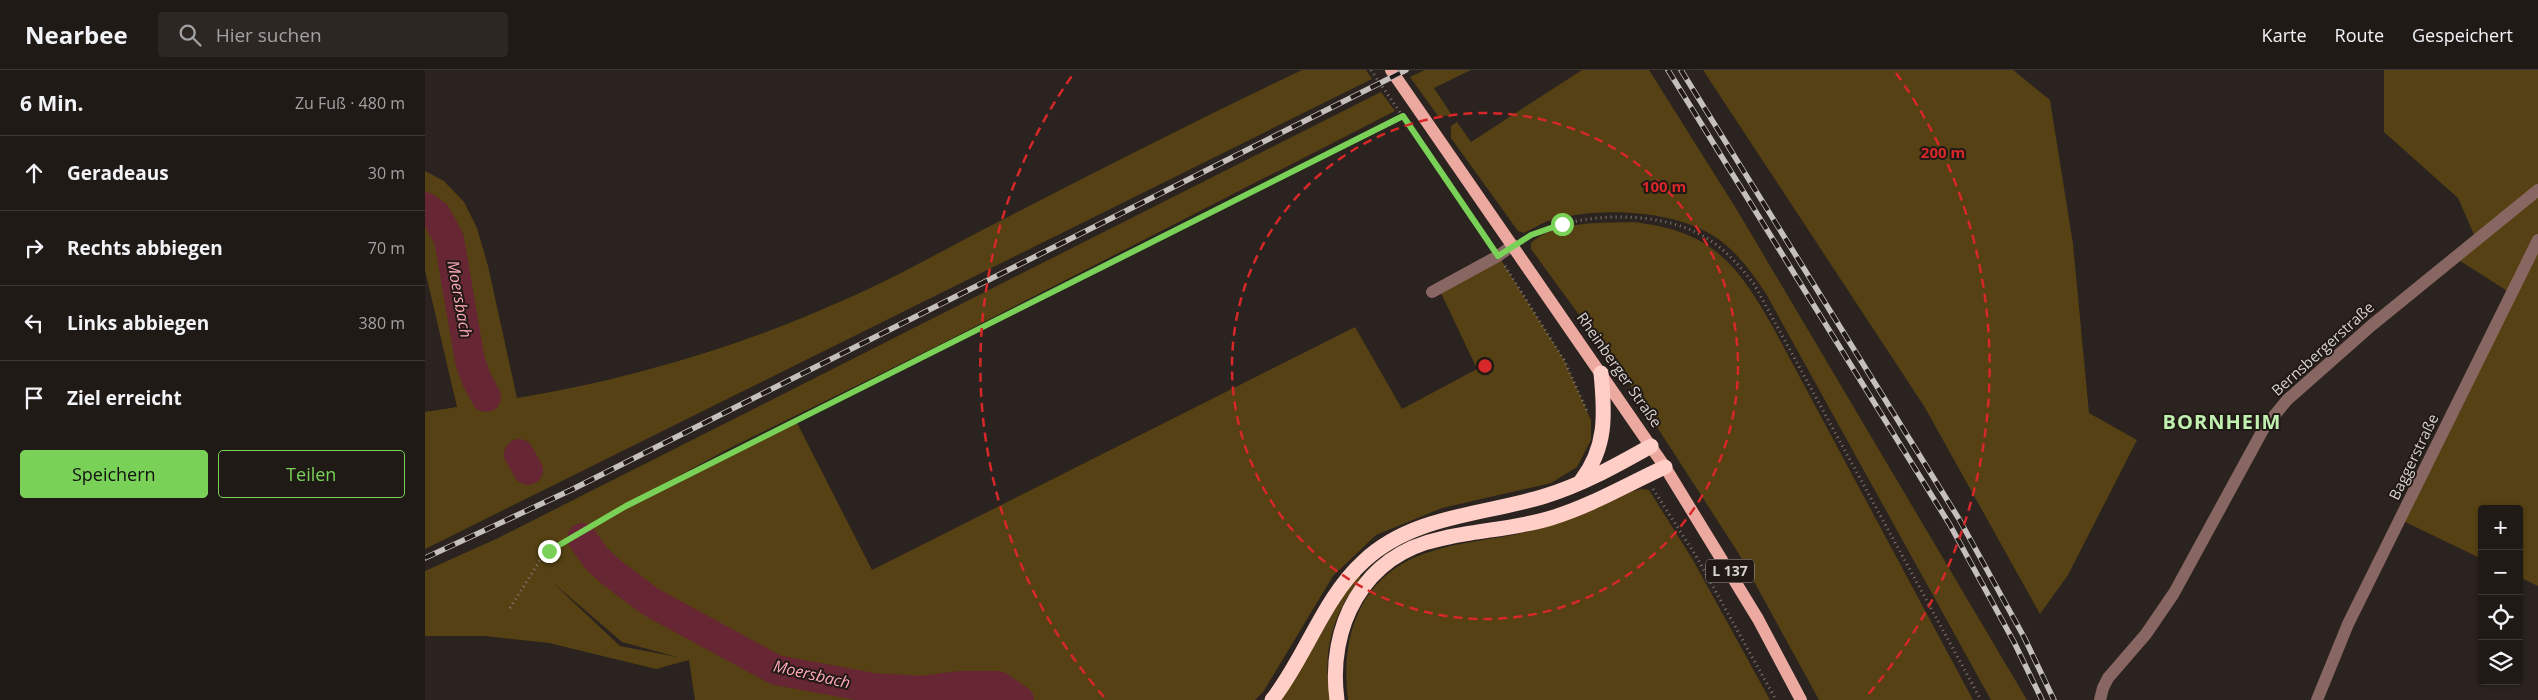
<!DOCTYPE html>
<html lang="de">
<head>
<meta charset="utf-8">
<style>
  body { margin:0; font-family:"Open Sans",sans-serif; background:#2d2724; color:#f1f3f6 }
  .controls { position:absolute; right:15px; bottom:15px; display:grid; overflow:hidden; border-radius:5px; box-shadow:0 1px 4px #0004 }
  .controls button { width:45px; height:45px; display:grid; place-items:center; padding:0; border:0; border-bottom:1px solid #3d3836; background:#201a17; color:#f1f3f6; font:25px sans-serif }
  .stop { position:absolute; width:15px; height:15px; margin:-11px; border:4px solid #79d158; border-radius:50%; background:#fff }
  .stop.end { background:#79d158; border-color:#fff; box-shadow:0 1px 5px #0008 }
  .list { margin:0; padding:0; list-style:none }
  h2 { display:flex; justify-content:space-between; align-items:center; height:65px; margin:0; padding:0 20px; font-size:21px }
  h2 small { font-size:16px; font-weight:400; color:#a2a1a1 }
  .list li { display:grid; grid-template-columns:32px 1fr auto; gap:15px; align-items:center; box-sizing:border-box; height:75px; padding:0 20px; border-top:1px solid #3d3836 }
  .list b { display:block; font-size:19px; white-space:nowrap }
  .list em { font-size:16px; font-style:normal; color:#a2a1a1 }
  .actions { display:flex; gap:10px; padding:15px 20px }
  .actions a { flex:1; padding:11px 0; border:1px solid #79d158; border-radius:5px; text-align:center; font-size:18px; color:#79d158 }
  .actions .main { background:#79d158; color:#111 }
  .icon { flex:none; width:28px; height:28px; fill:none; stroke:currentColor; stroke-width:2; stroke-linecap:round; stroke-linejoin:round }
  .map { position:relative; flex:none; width:2113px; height:630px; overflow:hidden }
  header { display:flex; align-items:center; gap:30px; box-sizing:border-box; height:70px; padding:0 25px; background:#201a17; border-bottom:1px solid #3d3836 }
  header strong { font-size:24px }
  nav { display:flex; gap:28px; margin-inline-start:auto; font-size:18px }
  .search { width:350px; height:45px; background:#2d2724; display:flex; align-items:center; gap:12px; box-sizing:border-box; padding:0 18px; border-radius:5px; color:#a2a1a1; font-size:19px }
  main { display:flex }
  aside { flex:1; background:#201a17 }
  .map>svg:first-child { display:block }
</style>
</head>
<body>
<header>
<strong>Nearbee</strong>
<div class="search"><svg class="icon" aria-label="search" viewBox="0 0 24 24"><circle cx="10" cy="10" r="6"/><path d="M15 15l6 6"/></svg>Hier suchen</div>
<nav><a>Karte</a><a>Route</a><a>Gespeichert</a></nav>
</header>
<main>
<aside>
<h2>6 Min.<small>Zu Fuß · 480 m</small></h2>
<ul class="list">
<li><svg class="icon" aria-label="ahead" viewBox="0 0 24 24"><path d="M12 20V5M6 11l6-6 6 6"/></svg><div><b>Geradeaus</b></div><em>30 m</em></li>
<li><svg class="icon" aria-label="right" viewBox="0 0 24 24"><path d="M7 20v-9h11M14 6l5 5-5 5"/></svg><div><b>Rechts abbiegen</b></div><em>70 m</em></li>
<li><svg class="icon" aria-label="left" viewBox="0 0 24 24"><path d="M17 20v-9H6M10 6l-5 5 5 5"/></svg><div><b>Links abbiegen</b></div><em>380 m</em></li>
<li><svg class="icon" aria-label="arrive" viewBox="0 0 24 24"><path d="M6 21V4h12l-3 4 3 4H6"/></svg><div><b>Ziel erreicht</b></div></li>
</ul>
<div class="actions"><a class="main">Speichern</a><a>Teilen</a></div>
</aside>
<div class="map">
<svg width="2113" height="630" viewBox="0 0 2113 630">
  <rect width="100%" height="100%" fill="#2b231f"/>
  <g fill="#554113" fill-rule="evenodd">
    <path d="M877 0H941L947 9 0 479V342L32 337 0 200V101L19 111 39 132 52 158 63 196 92 328C201 310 311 278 412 233 467 210 520 179 573 152 674 100 774 49 877 0Z"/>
    <path d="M1000 0H1046L1009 18 1026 44 1022 46H1013L985 7Z"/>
    <path d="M1157 0H1224L1312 140 1602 630H1566L1340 222C1327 203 1314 185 1296 171 1254 139 1172 136 1123 151 1115 154 1107 159 1099 163L1093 161 1026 68V56L1032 52 1046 72Z"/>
    <path d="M1278 0H1588L1625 30 1648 174 1664 343 1712 370 1643 505 1615 544 1499 336Z"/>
    <path d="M1959 0H2113V516L2094 507V439H2057V489L1976 450 2087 224 2029 187 2051 169 2033 128 1959 62Z"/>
    <path d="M956 22 970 41 514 275 305 378 200 435 201 436 371 351 447 500 930 257 977 339 1052 299 1016 223 1076 190 1139 290 1166 350V370L1152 397 1126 413 1017 438 951 465 908 506 838 622 830 630H270L264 590 231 599 124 573 60 566H0V501L71 469ZM126 511 197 572 252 587 195 576Z"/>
    <path d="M1207 152C1286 160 1312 193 1349 259L1548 630H1394L1314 484 1203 312 1106 179V173C1129 151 1176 153 1207 152Z"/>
    <path d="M1216 419 1224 420 1268 490 1345 630H923C915 568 934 507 998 484 1033 471 1070 470 1106 461 1144 452 1178 428 1216 419Z"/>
    <path d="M934 503 936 508C907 544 896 584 906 630H852L914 530Z"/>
  </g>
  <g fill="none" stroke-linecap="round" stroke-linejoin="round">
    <g stroke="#672633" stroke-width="30">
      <path d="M0 137 11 145 24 169 45 291 52 310 61 327"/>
      <path d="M94 384 103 400"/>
      <path d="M157 468 171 488 186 502 226 532 351 600 448 618 497 621 536 616H573L594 630"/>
    </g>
    <g stroke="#807976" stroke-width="3" stroke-dasharray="1 4" stroke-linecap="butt">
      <path d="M946 0 1066 175"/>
      <path d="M1099 169C1149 142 1230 138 1280 167 1300 179 1315 196 1329 214L1556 630"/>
      <path d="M1080 196 1139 290 1162 341"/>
      <path d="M1228 419 1271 486 1351 630"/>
      <path d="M85 538 119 484 201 436 978 46"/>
    </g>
    <g stroke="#886762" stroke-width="12">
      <path d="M1007 222 1073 186 1088 175"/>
      <path d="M1675 630 1678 618 1683 608 1721 564 1749 523 1839 358 1862 330 1947 255 2113 120"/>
      <path d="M1892 630 1923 554 2113 170"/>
    </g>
    <path stroke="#eca99f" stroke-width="12" d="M966 0 1240 397 1333 549 1376 630"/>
    <g stroke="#ffcec6" stroke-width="15">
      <path d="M1156 411C1182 377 1180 344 1176 303"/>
      <path d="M847 630C881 587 898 528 939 491 988 445 1059 445 1120 426 1157 415 1192 395 1226 376"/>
      <path d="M912 630C902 557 938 485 1015 469 1052 460 1090 459 1126 448 1166 436 1203 414 1240 397"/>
    </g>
    <defs>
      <g id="rail">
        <path d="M1243 0 1525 455 1589 572 1617 630"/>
        <path d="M1256 0 1534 449 1599 567 1629 630"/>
        <path d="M0 488 146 420 981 0"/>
      </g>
    </defs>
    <use href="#rail" stroke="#c5c0bd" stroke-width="5.5"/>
    <use href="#rail" stroke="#211916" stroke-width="4" stroke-dasharray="11" stroke-linecap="butt"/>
  </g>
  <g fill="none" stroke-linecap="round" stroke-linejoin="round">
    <path stroke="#79d158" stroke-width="6" d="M124 481 201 436 978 46 1073 186 1106 165 1137 154"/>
  </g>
  <g fill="none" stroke="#d62828" stroke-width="2.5" stroke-dasharray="9 6">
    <circle cx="1060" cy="296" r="253"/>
    <path d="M679 627A505 505 0 0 1 649 3M1471 3A505 505 0 0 1 1441 627"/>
  </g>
  <g text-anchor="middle" stroke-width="4" stroke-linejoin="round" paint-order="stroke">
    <rect fill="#211916" stroke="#a09a98" stroke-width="1" x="1281" y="489.5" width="48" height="23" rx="4"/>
    <g font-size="14" font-weight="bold" fill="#d7d2cf">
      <text x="1305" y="506">L 137</text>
    </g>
    <g font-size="15" fill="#d7d2cf" stroke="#211916">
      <text transform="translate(1898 279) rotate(-42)" y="5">Bernsbergerstraße</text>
      <text transform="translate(1194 300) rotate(55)" y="5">Rheinberger Straße</text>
      <text transform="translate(1989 387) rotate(-64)" y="5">Baggerstraße</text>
    </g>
    <g font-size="16" font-style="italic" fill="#fda9b4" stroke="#211916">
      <text transform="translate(35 229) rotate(80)" y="6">Moersbach</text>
      <text transform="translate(387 604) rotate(13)" y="6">Moersbach</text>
    </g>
    <g font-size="20" font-weight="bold" letter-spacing="1" fill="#c0f1b0" stroke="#211916">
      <text x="1797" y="359">BORNHEIM</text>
    </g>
  </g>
  <circle cx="1060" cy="296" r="8" fill="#d62828" stroke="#211916" stroke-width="2.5"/>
  <g font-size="15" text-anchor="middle" font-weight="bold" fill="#d62828" stroke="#211916" stroke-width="4" stroke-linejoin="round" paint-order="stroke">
    <text x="1518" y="88">200 m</text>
    <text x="1239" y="122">100 m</text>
  </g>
</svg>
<div class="controls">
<button>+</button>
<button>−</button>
<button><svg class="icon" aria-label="locate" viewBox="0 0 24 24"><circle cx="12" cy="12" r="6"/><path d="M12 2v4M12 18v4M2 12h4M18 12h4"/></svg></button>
<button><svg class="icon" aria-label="layers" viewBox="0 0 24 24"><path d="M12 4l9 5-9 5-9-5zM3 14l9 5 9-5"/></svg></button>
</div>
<div class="stop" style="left:1137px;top:154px"></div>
<div class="stop end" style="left:124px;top:481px"></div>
</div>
</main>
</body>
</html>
